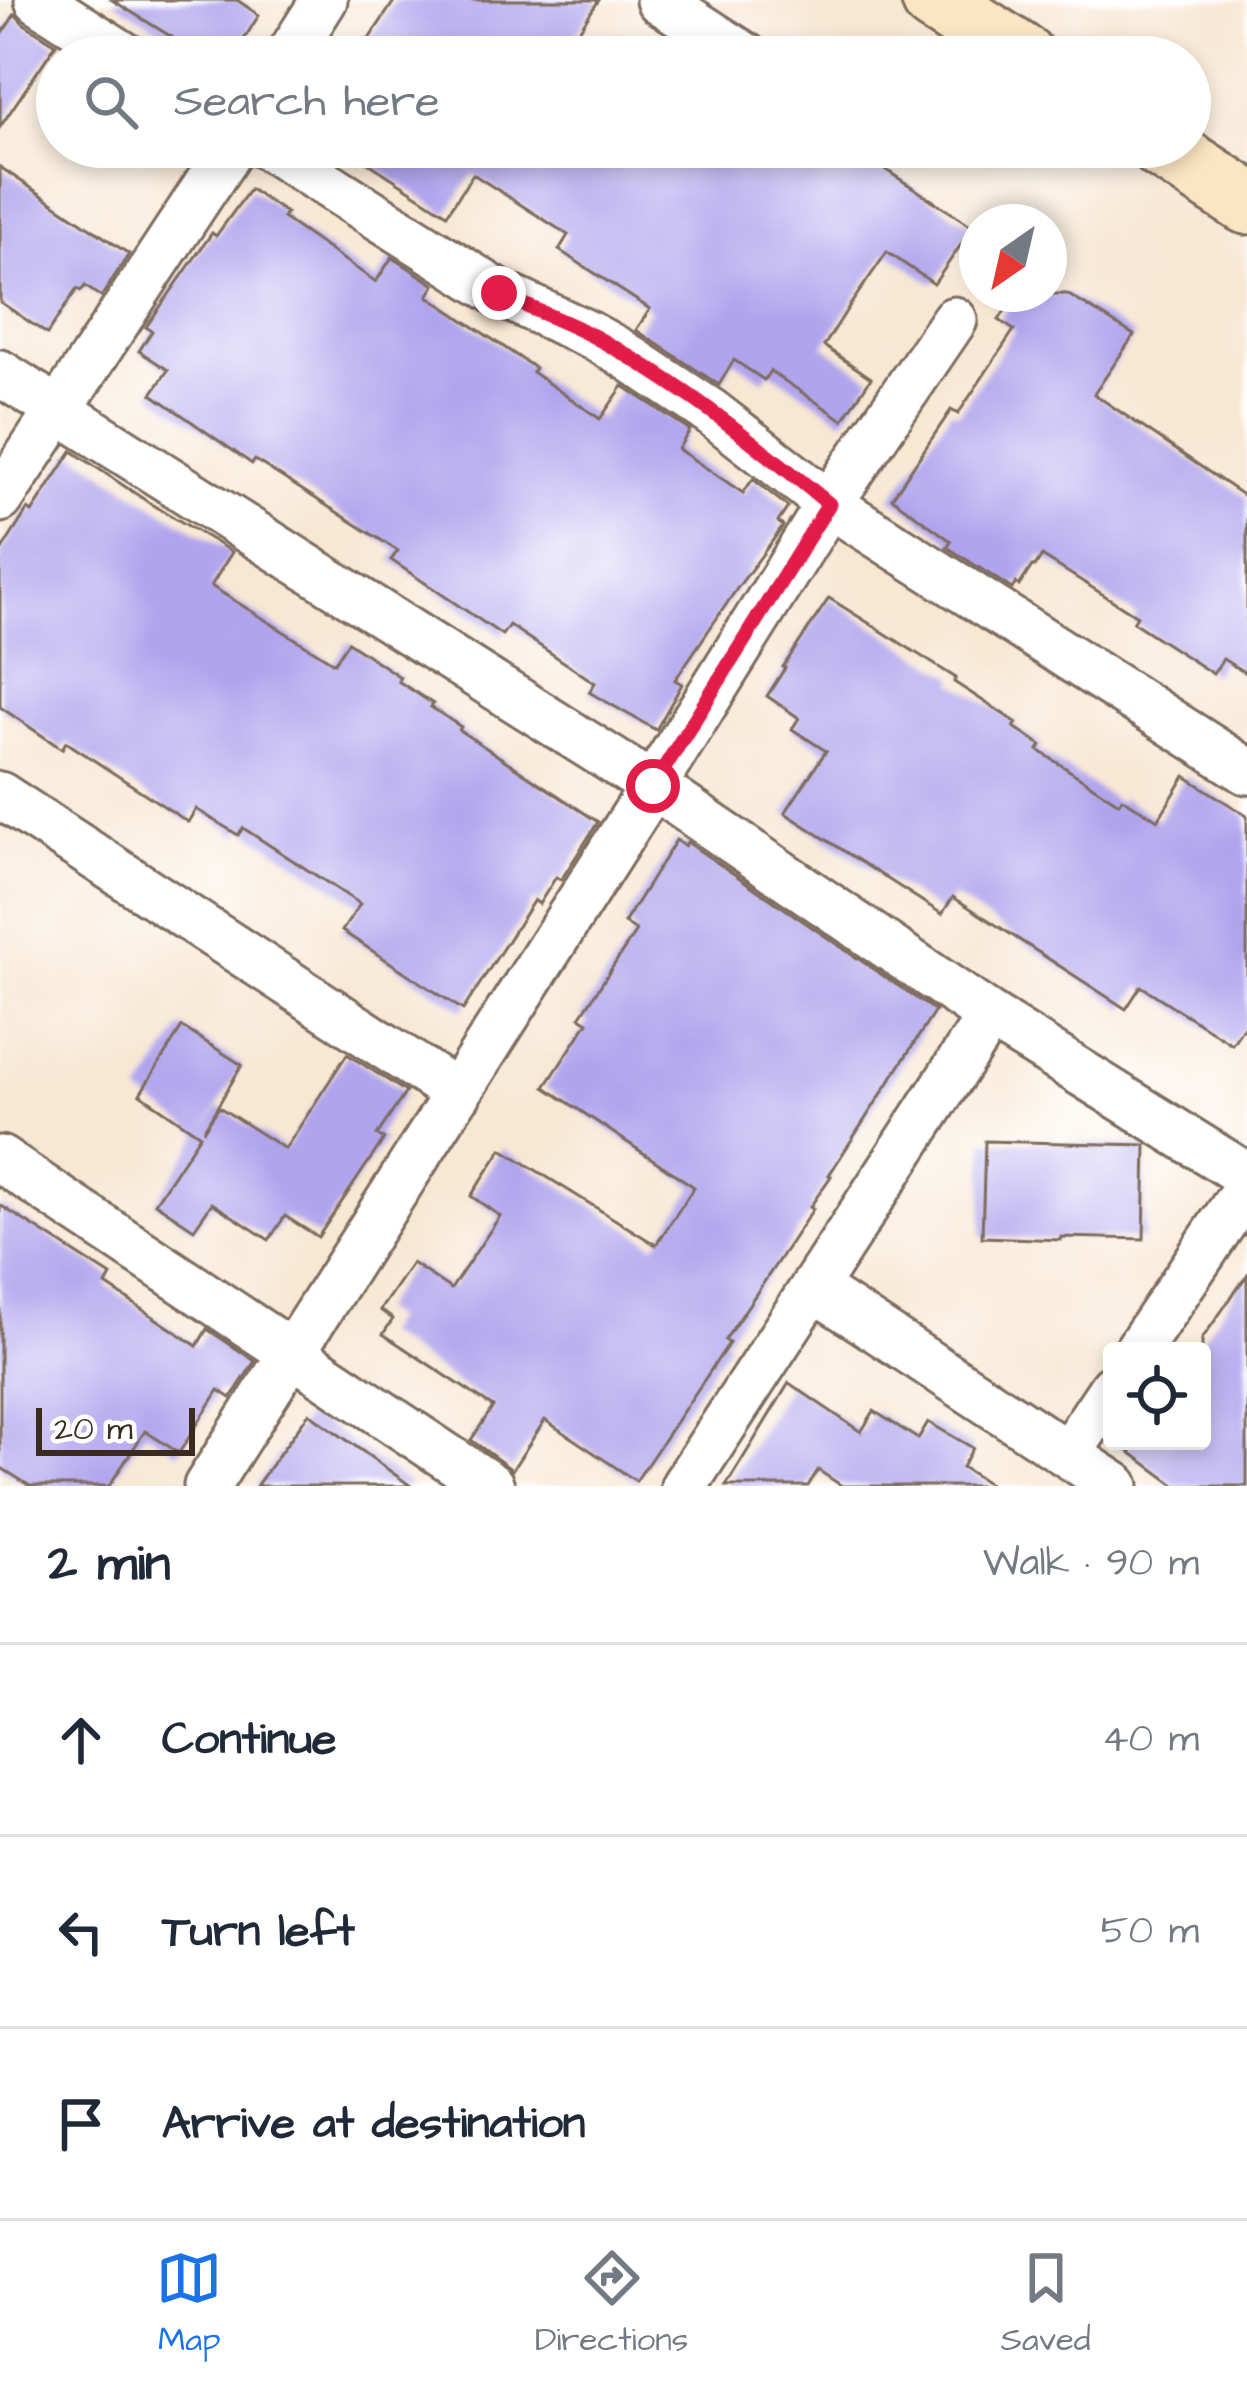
<!DOCTYPE html>
<html lang="en">
<head>
<meta charset="utf-8">
<style>
  body { margin:0; font-family:"Architects Daughter",sans-serif; background:#f2f2f3; color:#1f2937 }
  .controls { position:absolute; right:36px; bottom:36px; display:grid; overflow:hidden; border-radius:12px; box-shadow:0 6px 18px #0003 }
  .controls button { width:108px; height:108px; display:grid; place-items:center; padding:0; border:0; border-bottom:3px solid #e0e1e3; background:#fff; color:#1f2937; font:60px sans-serif }
  .compass { position:absolute; left:959px; top:204px; width:108px; height:108px; border-radius:50%; background:#fff; box-shadow:0 6px 18px #0003; rotate:214deg }
  .scale { position:absolute; left:36px; bottom:30px; width:159px; box-sizing:border-box; padding-left:12px; border:6px solid #3b2a1e; border-top:0; font-size:33px; line-height:42px; white-space:nowrap; color:#3b2a1e; -webkit-text-stroke:9px #fff; paint-order:stroke }
  .stop { position:absolute; width:36px; height:36px; margin:-27px; border:9px solid #e11d48; border-radius:50%; background:#fff }
  .stop.end { background:#e11d48; border-color:#fff; box-shadow:0 3px 12px #0008 }
  .list { margin:0; padding:0; list-style:none }
  h2 { display:flex; justify-content:space-between; align-items:center; height:156px; margin:0; padding:0 48px; font-size:51px }
  h2 small { font-size:39px; font-weight:400; color:#747a83 }
  .list li { display:grid; grid-template-columns:78px 1fr auto; gap:36px; align-items:center; box-sizing:border-box; height:192px; padding:0 48px; border-top:3px solid #e0e1e3 }
  .list b { display:block; font-size:45px; white-space:nowrap }
  .list em { font-size:39px; font-style:normal; color:#747a83 }
  .icon { flex:none; width:66px; height:66px; fill:none; stroke:currentColor; stroke-width:2; stroke-linecap:round; stroke-linejoin:round }
  .map { position:relative; flex:none; width:1247px; height:1486px; overflow:hidden }
  .search { position:absolute; background:#fff; box-shadow:0 6px 18px #0003; left:36px; right:36px; top:36px; height:132px; display:flex; align-items:center; gap:30px; box-sizing:border-box; padding:0 42px; border-radius:66px; color:#747a83; font-size:45px }
  .sheet { height:732px; background:#fff }
  nav { display:flex; justify-content:space-around; align-items:center; box-sizing:border-box; height:168px; border-top:3px solid #e0e1e3; background:#fff; font-size:33px; color:#747a83 }
  nav a { display:grid; justify-items:center; gap:6px }
  nav .on { color:#1a73e8 }
  .map>svg:first-child { display:block }
</style>
</head>
<body>
<div class="map">
<svg width="1247" height="1486" viewBox="0 0 1247 1486">
  <rect width="100%" height="100%" fill="#fff"/>
  <filter id="ink" filterUnits="userSpaceOnUse"><feTurbulence type="fractalNoise" baseFrequency=".00833" numOctaves="2"/><feDisplacementMap in="SourceGraphic" scale="24" xChannelSelector="R" yChannelSelector="G"/><feConvolveMatrix kernelMatrix="1 2 1 2 8 2 1 2 1" color-interpolation-filters="sRGB"/></filter>
  <filter id="wash" filterUnits="userSpaceOnUse"><feTurbulence type="fractalNoise" baseFrequency=".004" numOctaves="4" result="noise"/><feDisplacementMap in="SourceGraphic" scale="48" xChannelSelector="R" yChannelSelector="G"/><feGaussianBlur stdDeviation="2.7" result="paint"/><feColorMatrix in="noise" values="0 0 0 0 0 0 0 0 0 0 0 0 0 0 0 0 0 1.4 0 .05"/><feComposite in="paint" operator="in"/></filter>
  <g filter="url(#wash)">
    <rect width="100%" height="100%" fill="#f7e7d3"/>
    <g id="blocks">
      <g fill="#b0a4ed">
        <path d="M112 0H237L259 15 233 57H204Z"/>
        <path d="M395 0H599L561 57H357Z"/>
        <path d="M15 14 23 23 56 44 0 127V37Z"/>
        <path d="M344 147H851L973 227 934 284 887 252 848 308 824 346 871 378 843 420 770 371 764 380 734 360 719 385 636 330 650 309 559 250 568 235 473 174 447 214Z"/>
        <path d="M0 167 129 254 101 297 85 286 81 291 77 289 47 334 0 302Z"/>
        <path d="M250 189 286 213 283 218 376 282 392 257 435 285 428 296 535 368 532 372 600 419 623 386 690 430 678 449 743 493 753 479 788 507 778 522 783 526 782 528 738 587 675 680 682 684 656 730 589 692 595 683 509 625 502 635 391 560 398 551 255 460 252 464 152 394 168 370 139 351 152 331 146 327 212 233 216 236Z"/>
        <path d="M1016 294H1067L1134 335 1094 394 1247 498V674L1223 659 1213 674 1133 622 1137 616 1042 556 1035 567 1032 566 1019 586 1016 583 1012 589 947 547 951 541 892 498 951 410 958 414 1014 330 999 320Z"/>
        <path d="M72 451 148 502 232 552 211 586 334 663 348 642 400 677 398 681 433 704 431 707 461 727 459 730 598 822 561 880 556 877 539 904 534 900 463 1010 342 931 360 904 243 828 238 835 196 809 188 822 66 742 62 749 0 707V553L28 509 32 512Z"/>
        <path d="M829 598 956 678 954 682 1017 723 1014 727 1041 745 1038 750 1119 803 1122 798 1158 820 1185 776 1247 816V1022L1232 1044 1141 986 1126 1009 953 897 942 914 785 813 826 751 792 729 799 718 767 696 785 668 783 667Z"/>
        <path d="M676 840 685 846 687 842 935 1011 829 1175 831 1176 810 1207 813 1209 725 1340 729 1343 636 1481 545 1420 512 1470 471 1440 493 1407 383 1334 393 1319 380 1310 412 1263 451 1289 500 1216 471 1196 502 1149 656 1245 694 1187 545 1087 588 1022 580 1017 636 931 624 923Z"/>
        <path d="M182 1027 242 1065 203 1131 219 1107 285 1149 347 1054 406 1092 377 1135 384 1139 318 1237 285 1216 269 1240 212 1203 194 1229 155 1203 200 1135 140 1094Z"/>
        <path d="M985 1141 1146 1145 1144 1239 1061 1237V1240L982 1237Z"/>
        <path d="M0 1205 111 1276 106 1285 197 1346 207 1329 255 1361 231 1398 219 1390 179 1453 145 1431 109 1486H30L0 1467Z"/>
        <path d="M1247 1275V1486H1176L1115 1441H1202V1339Z"/>
        <path d="M789 1383 861 1432 874 1411 918 1439 928 1422 973 1448 962 1467 992 1486H842L818 1470 808 1486H726Z"/>
        <path d="M309 1413 411 1486H256Z"/>
      </g>
    </g>
  </g>
  <g filter="url(#ink)">
    <use href="#blocks" fill-opacity="0" stroke="#7d6c5d" stroke-width="3"/>
    <g fill="none" stroke-linecap="round" stroke-linejoin="round">
      <defs>
        <g id="street">
          <path d="M38 0 127 57"/>
          <path d="M659 0 747 57"/>
          <path d="M288 57 324 0"/>
          <path d="M268 147 499 293 590 335 619 351 711 412 829 504 1247 771"/>
          <path d="M0 373 653 786 990 1016 1247 1176"/>
          <path d="M0 499 232 147"/>
          <path d="M0 795 458 1094"/>
          <path d="M0 1159 491 1486"/>
          <path d="M815 1289 1116 1486"/>
          <path d="M1137 1351 1247 1187"/>
          <path d="M1068 1454 1112 1388"/>
          <path d="M207 1486 653 786 829 504 954 320"/>
          <path d="M684 1486 990 1016"/>
        </g>
        <g id="secondary">
          <path d="M934 0 1023 57"/>
          <path d="M1162 147 1247 202"/>
        </g>
      </defs>
      <use href="#street" stroke="#7d6c5d" stroke-width="51"/>
      <use href="#secondary" stroke="#7d6c5d" stroke-width="69"/>
      <use href="#street" stroke="#fff" stroke-width="45"/>
      <use href="#secondary" stroke="#fbe6c3" stroke-width="63"/>
    </g>
  </g>
  <g fill="none" stroke-linecap="round" stroke-linejoin="round" filter="url(#ink)">
    <path stroke="#e11d48" stroke-width="15" d="M499 293C530 309 562 320 593 336 678 381 755 443 829 504L653 786"/>
  </g>
</svg>
<div class="controls">
<button><svg class="icon" aria-label="locate" viewBox="0 0 24 24"><circle cx="12" cy="12" r="6"/><path d="M12 2v4M12 18v4M2 12h4M18 12h4"/></svg></button>
</div>
<svg class="compass" viewBox="-18 -18 36 36"><path d="M0-13l5 13h-10z" fill="#e53935"/><path d="M0 13l5-13h-10z" fill="#747a83"/></svg>
<div class="scale">20 m</div>
<div class="stop" style="left:653px;top:786px"></div>
<div class="stop end" style="left:499px;top:293px"></div>
<div class="search"><svg class="icon" aria-label="search" viewBox="0 0 24 24"><circle cx="10" cy="10" r="6"/><path d="M15 15l6 6"/></svg>Search here</div>
</div>
<section class="sheet">
<h2>2 min<small>Walk · 90 m</small></h2>
<ul class="list">
<li><svg class="icon" aria-label="ahead" viewBox="0 0 24 24"><path d="M12 20V5M6 11l6-6 6 6"/></svg><div><b>Continue</b></div><em>40 m</em></li>
<li><svg class="icon" aria-label="left" viewBox="0 0 24 24"><path d="M17 20v-9H6M10 6l-5 5 5 5"/></svg><div><b>Turn left</b></div><em>50 m</em></li>
<li><svg class="icon" aria-label="arrive" viewBox="0 0 24 24"><path d="M6 21V4h12l-3 4 3 4H6"/></svg><div><b>Arrive at destination</b></div></li>
</ul>
</section>
<nav>
<a class="on"><svg class="icon" aria-label="map" viewBox="0 0 24 24"><path d="M3 6l6-2 6 2 6-2v14l-6 2-6-2-6 2zM9 4v14M15 6v14"/></svg>Map</a>
<a><svg class="icon" aria-label="directions" viewBox="0 0 24 24"><path d="M12 3l9 9-9 9-9-9zM9 14v-3h6M13 9l2 2-2 2"/></svg>Directions</a>
<a><svg class="icon" aria-label="saved" viewBox="0 0 24 24"><path d="M7 4h10v16l-5-4-5 4z"/></svg>Saved</a>
</nav>
</body>
</html>
